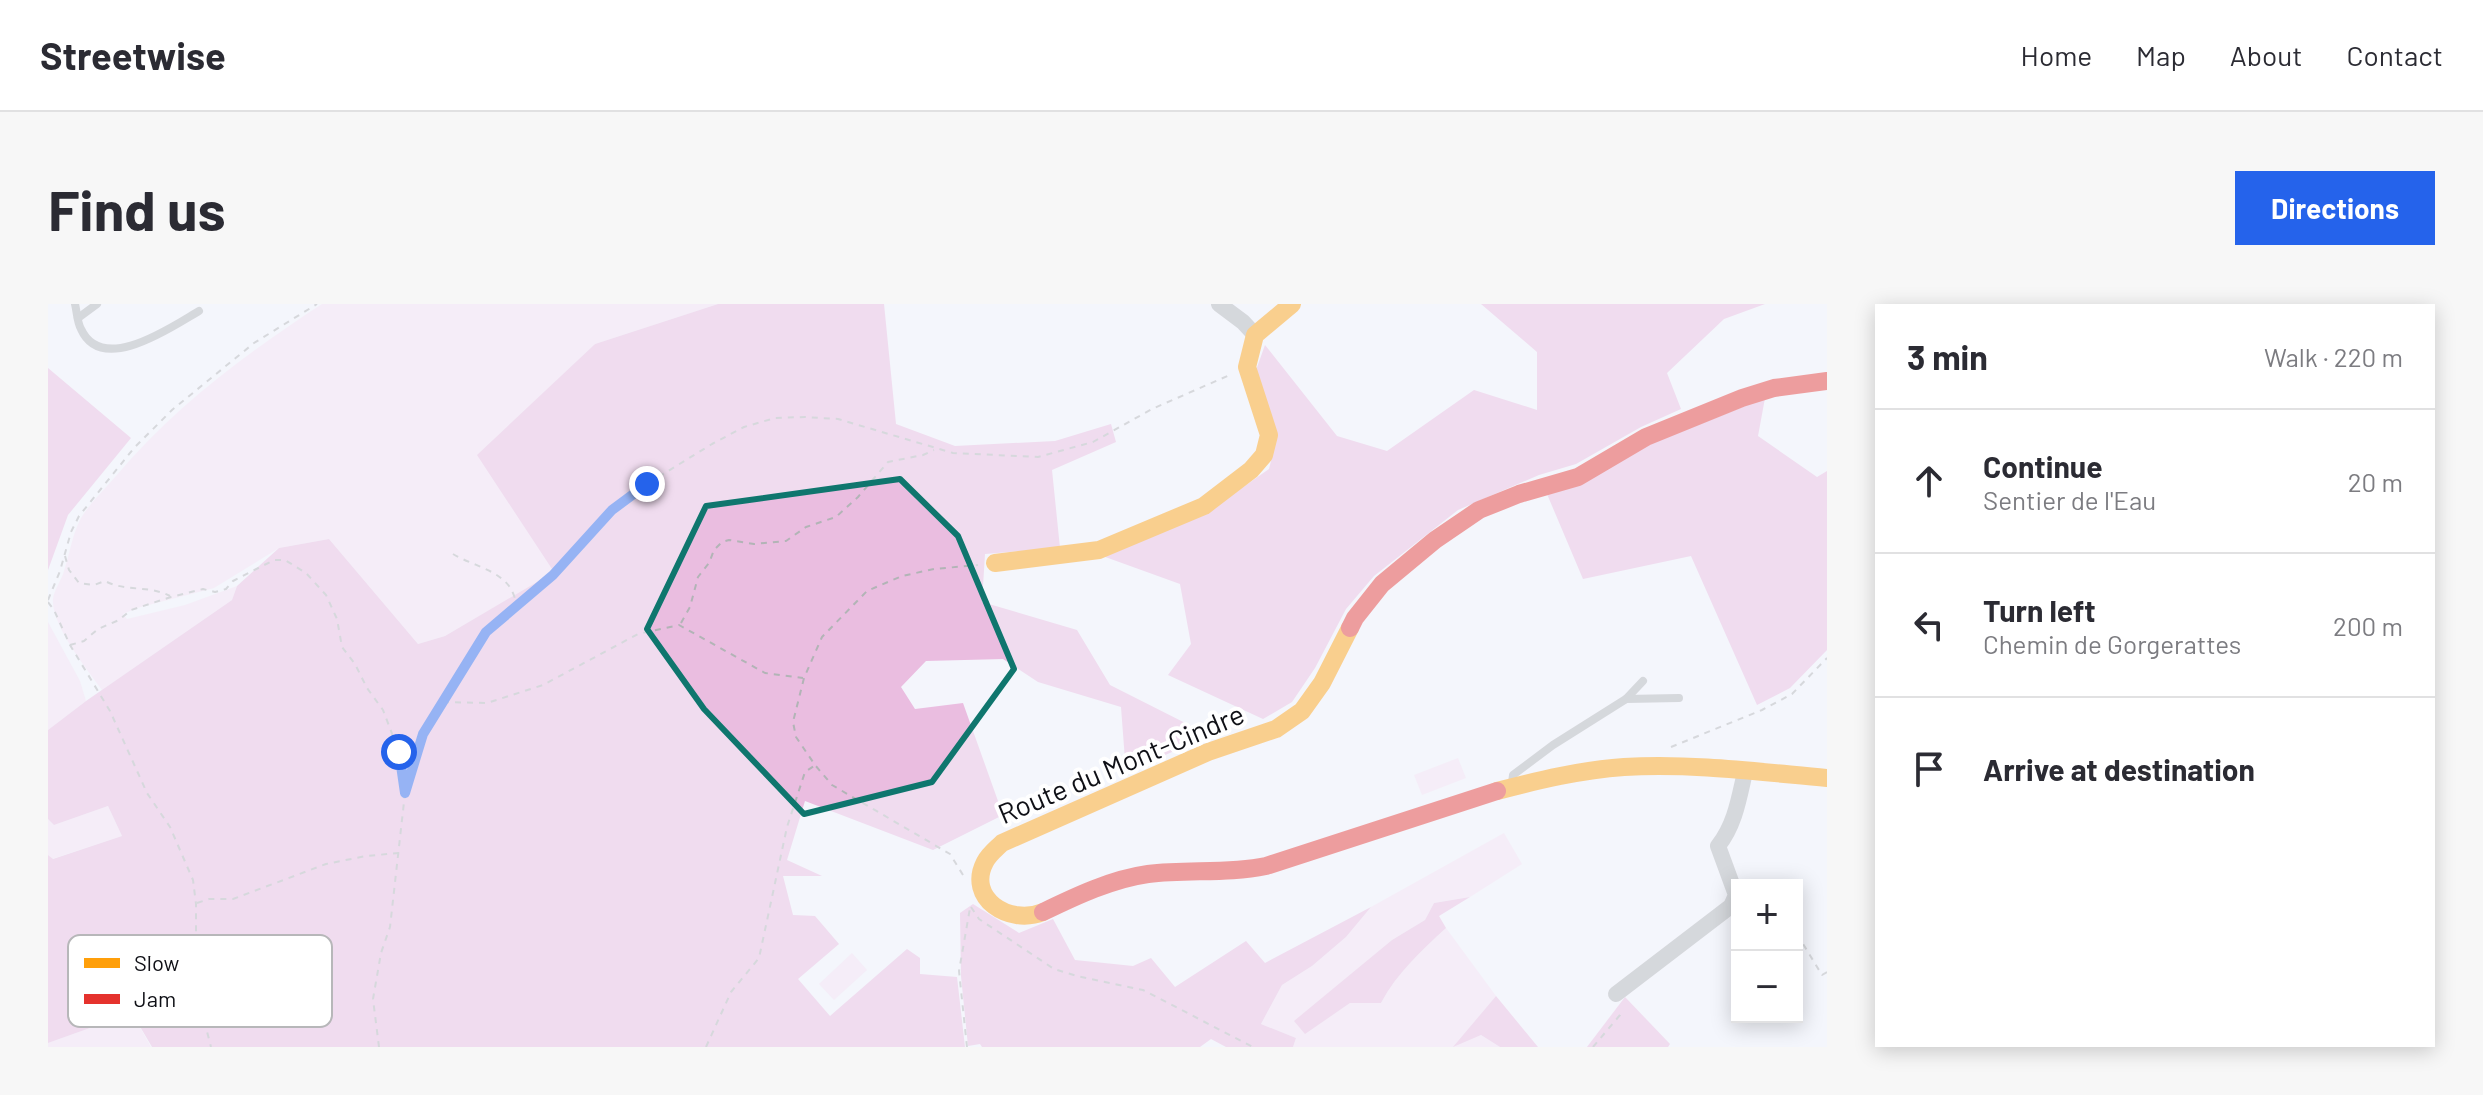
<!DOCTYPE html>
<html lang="en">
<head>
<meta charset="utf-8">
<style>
  body { margin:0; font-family:Barlow,sans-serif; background:#f7f7f7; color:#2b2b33 }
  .controls { position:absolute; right:24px; bottom:24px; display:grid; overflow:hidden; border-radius:0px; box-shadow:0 4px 20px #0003 }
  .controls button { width:72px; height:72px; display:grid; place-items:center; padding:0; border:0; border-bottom:2px solid #e1e1e2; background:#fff; color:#2b2b33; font:40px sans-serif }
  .stop { position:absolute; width:24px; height:24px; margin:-18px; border:6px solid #2563eb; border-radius:50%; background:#fff }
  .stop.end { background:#2563eb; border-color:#fff; box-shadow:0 2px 8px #0008 }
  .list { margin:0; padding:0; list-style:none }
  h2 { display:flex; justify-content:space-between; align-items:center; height:104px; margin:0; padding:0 32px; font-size:34px }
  h2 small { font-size:26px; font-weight:400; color:#7c7c81 }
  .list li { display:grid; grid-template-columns:52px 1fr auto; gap:24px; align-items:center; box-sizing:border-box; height:144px; padding:0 32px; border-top:2px solid #e1e1e2 }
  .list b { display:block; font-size:30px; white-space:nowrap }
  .list p { margin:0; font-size:26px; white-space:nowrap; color:#7c7c81 }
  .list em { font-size:26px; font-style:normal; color:#7c7c81 }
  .icon { flex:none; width:44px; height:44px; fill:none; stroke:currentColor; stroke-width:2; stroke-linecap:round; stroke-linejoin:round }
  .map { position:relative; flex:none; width:1779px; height:743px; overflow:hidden; border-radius:0px }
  header { display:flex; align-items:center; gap:48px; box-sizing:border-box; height:112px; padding:0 40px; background:#fff; border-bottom:2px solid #e1e1e2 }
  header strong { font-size:38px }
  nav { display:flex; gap:44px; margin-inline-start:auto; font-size:28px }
  .intro { display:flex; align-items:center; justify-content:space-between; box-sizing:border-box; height:192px; padding:0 48px }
  h1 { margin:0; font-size:56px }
  .button { padding:20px 36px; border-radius:0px; background:#2563eb; color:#fff; font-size:28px; font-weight:700 }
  main { display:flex; gap:48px; padding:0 48px }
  aside { flex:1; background:#fff; border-radius:0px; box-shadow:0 4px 20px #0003 }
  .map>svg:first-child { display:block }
</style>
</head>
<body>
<header>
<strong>Streetwise</strong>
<nav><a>Home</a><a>Map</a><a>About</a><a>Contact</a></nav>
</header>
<div class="intro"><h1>Find us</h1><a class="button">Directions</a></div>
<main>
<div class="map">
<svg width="1779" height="743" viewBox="0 0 1779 743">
  <rect width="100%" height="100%" fill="#f4f5fc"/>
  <g fill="#f5e3f3">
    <path d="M274 0H670L547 40 430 151 507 268 397 332 370 340 281 235 231 244 166 284 89 304 75 310 79 315 137 301 189 282 184 296 54 386C39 365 3 321 5 295 6 286 14 275 16 267 22 249 24 231 33 214 42 199 57 185 68 172 127 102 199 49 274 0Z"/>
    <path d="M0 318 32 377 38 397 0 426Z"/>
    <path d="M1410 454 1418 474 1374 491 1366 471Z"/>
    <path d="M60 502 74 532 4 555 0 551V515L6 521Z"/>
    <path d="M1456 529 1474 560 1422 593 1386 599 1377 616 1344 636 1247 717 1257 729 1302 699H1333C1349 669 1373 647 1398 624L1448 692 1409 739 1433 731 1452 743H1245L1248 734 1213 720 1234 681 1264 662 1298 633 1323 603Z"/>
    <path d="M804 649 819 666 786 696 771 680Z"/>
    <path d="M84 709 103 743H0V739Z"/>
  </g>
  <g fill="#eabde0">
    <path d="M670 0H836L848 120 907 142 1007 137 1063 120 1068 138 1004 166 1012 244 937 250 934 298 1029 326 1062 381 1161 431 1078 469 1073 403 990 378 955 355 878 357 853 383 867 405 915 399 955 511 885 546 757 497 739 556 774 572H735L745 611 767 612 791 640 750 675 782 712 859 645 872 654V670L909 673 917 743H104L84 709 0 739V551L5 555 74 532 60 502 6 521 0 515V426L38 397 184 296 189 282 231 244 281 235 370 340 397 332 506 268 429 151 547 40Z"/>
    <path d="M1433 0H1717L1676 15 1619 69 1633 105 1593 123 1528 160 1491 171 1410 206 1326 272 1298 305 1267 364 1244 398 1215 415 1120 371 1143 340 1132 280 1049 250 1154 212 1221 165 1229 133 1207 69 1217 41 1289 132 1339 147 1426 86 1489 106V48Z"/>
    <path d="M0 64 83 134 20 211 0 266Z"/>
    <path d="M1717 94 1710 132 1769 173 1779 167V346L1742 384 1709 401 1643 252 1535 275 1499 190 1602 140Z"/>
    <path d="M1422 593 1391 612 1398 624C1373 647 1349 669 1333 699H1302L1257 730 1246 717 1344 636 1377 616 1386 599Z"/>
    <path d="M925 600 971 629 1005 615 1027 656 1085 662 1103 654 1127 683 1198 637 1217 659 1323 603 1298 633 1264 662 1234 681 1213 720 1248 734 1245 743H1178L1163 735 1152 743H934L932 740 920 742 913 672 912 609Z"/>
    <path d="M1448 692 1490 743H1452L1433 731 1405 743Z"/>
    <path d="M1577 693 1622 740 1620 743H1539Z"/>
  </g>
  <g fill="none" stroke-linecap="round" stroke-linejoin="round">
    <g stroke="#b2b4b6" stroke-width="2" stroke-dasharray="6 6" stroke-linecap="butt">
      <path d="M405 250C423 261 448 265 461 282 465 287 467 295 469 300"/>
      <path d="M17 252 21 266 31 279 46 281 57 277C78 288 101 281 122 292"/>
      <path d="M0 296 12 267 23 228 31 212 86 144 124 106 206 39 269 0"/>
      <path d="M0 298 6 306 22 341 62 407 99 489 122 523 145 576 148 600V642L156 716 163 743"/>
      <path d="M633 319 642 303 650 273 661 259 666 246 674 238 681 236 706 240 738 237 758 223 788 213 810 193 840 158 875 151 886 146"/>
      <path d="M22 341 36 337 50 325 71 316 83 306 123 293 155 285 167 288 178 285 185 277 226 256H237L258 269 278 291 289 315 294 343 307 360 319 384 335 406 351 448 357 487"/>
      <path d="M395 398 439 399 495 381 590 330 631 321 717 369 755 374"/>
      <path d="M1623 443 1714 406 1744 390 1779 354"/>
      <path d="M915 571 902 550 784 481 767 461 748 433 745 418 756 374 774 333 819 287 854 272 886 265 930 261"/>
      <path d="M149 599 161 595H185L278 560 318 552 351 549"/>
      <path d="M923 603 931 615 1006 665 1029 672 1095 686 1205 743"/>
      <path d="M1749 630 1774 671 1779 668"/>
      <path d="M331 743 325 695 333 649 342 623 357 489 375 430 438 328 505 271 564 206 599 180 664 140 696 123 727 114 757 113 790 115 905 149 990 153 1045 138 1104 105 1184 70"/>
      <path d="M658 743 683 688 711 654 739 523 757 468 766 462"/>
      <path d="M919 743 911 667 922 604"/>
      <path d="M1545 743 1572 711 1573 705"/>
    </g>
    <g stroke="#b0b3b6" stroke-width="8">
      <path d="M27 0C29 8 29 18 33 25 54 72 125 22 151 7"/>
      <path d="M30 14 49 0"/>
      <path d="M1578 395 1595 377"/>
      <path d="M1464 479 1465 471 1505 441 1578 395 1631 394"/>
    </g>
    <g stroke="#b0b3b6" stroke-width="16">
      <path d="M1171 0 1195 18 1207 31"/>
      <path d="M1568 690 1683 602 1688 591 1670 542C1687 521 1691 494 1697 468"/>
    </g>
    <g stroke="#ff9f0a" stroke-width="18">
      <path d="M947 259 1051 246 1156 202 1203 166 1216 151 1221 131 1199 63 1207 31 1244 0"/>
      <path d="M1449 487C1491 476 1533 466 1576 463 1644 459 1712 468 1779 474"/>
      <path d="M995 608C961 622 918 594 937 558 941 550 948 545 954 539L1160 448 1228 425 1254 407 1274 379 1302 324"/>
    </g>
    <g stroke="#e5322d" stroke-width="18">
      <path d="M1302 324 1307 314 1334 280 1387 236 1431 206 1471 190 1530 173 1598 133 1694 94 1726 84 1779 77"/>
      <path d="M995 608C1028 592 1064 575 1100 570 1140 565 1179 570 1218 562L1449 487"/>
    </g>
  </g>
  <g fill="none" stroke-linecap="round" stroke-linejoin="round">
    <path stroke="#2563eb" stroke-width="10" d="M351 448 357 489 375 430 438 328 505 271 564 206 599 180"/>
  </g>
  <path d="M0 0H1779V743H0ZM852 175 910 232 966 365 884 478 756 510 656 405 599 325 658 202Z" fill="#f4f5fc" fill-opacity=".55" fill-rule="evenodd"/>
  <path fill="none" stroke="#0f766e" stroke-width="6" stroke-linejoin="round" d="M852 175 910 232 966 365 884 478 756 510 656 405 599 325 658 202Z"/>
  <g text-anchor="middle" stroke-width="8" stroke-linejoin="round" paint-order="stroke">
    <g font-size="28" fill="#0f1016" stroke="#fff">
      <text transform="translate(1073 460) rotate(-23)" y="10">Route du Mont-Cindre</text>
    </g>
  </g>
  <rect x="20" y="631" width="264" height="92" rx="12" fill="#fff" stroke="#b7b7b9" stroke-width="2"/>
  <rect x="36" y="654" width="36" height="10" fill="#ff9f0a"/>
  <rect x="36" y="690" width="36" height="10" fill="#e5322d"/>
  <g font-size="22" fill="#0f1016">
    <text x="86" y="667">Slow</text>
    <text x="86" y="703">Jam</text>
  </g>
</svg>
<div class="controls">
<button>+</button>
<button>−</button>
</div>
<div class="stop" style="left:351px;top:448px"></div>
<div class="stop end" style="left:599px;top:180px"></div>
</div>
<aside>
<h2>3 min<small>Walk · 220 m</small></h2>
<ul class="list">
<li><svg class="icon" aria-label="ahead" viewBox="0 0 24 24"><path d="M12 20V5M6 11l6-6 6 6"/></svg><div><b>Continue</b><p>Sentier de l'Eau</p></div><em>20 m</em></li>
<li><svg class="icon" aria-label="left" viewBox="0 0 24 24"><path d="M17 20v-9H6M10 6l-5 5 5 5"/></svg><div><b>Turn left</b><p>Chemin de Gorgerattes</p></div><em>200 m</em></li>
<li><svg class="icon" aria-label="arrive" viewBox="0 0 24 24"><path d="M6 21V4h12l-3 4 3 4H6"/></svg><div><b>Arrive at destination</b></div></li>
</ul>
</aside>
</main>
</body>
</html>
